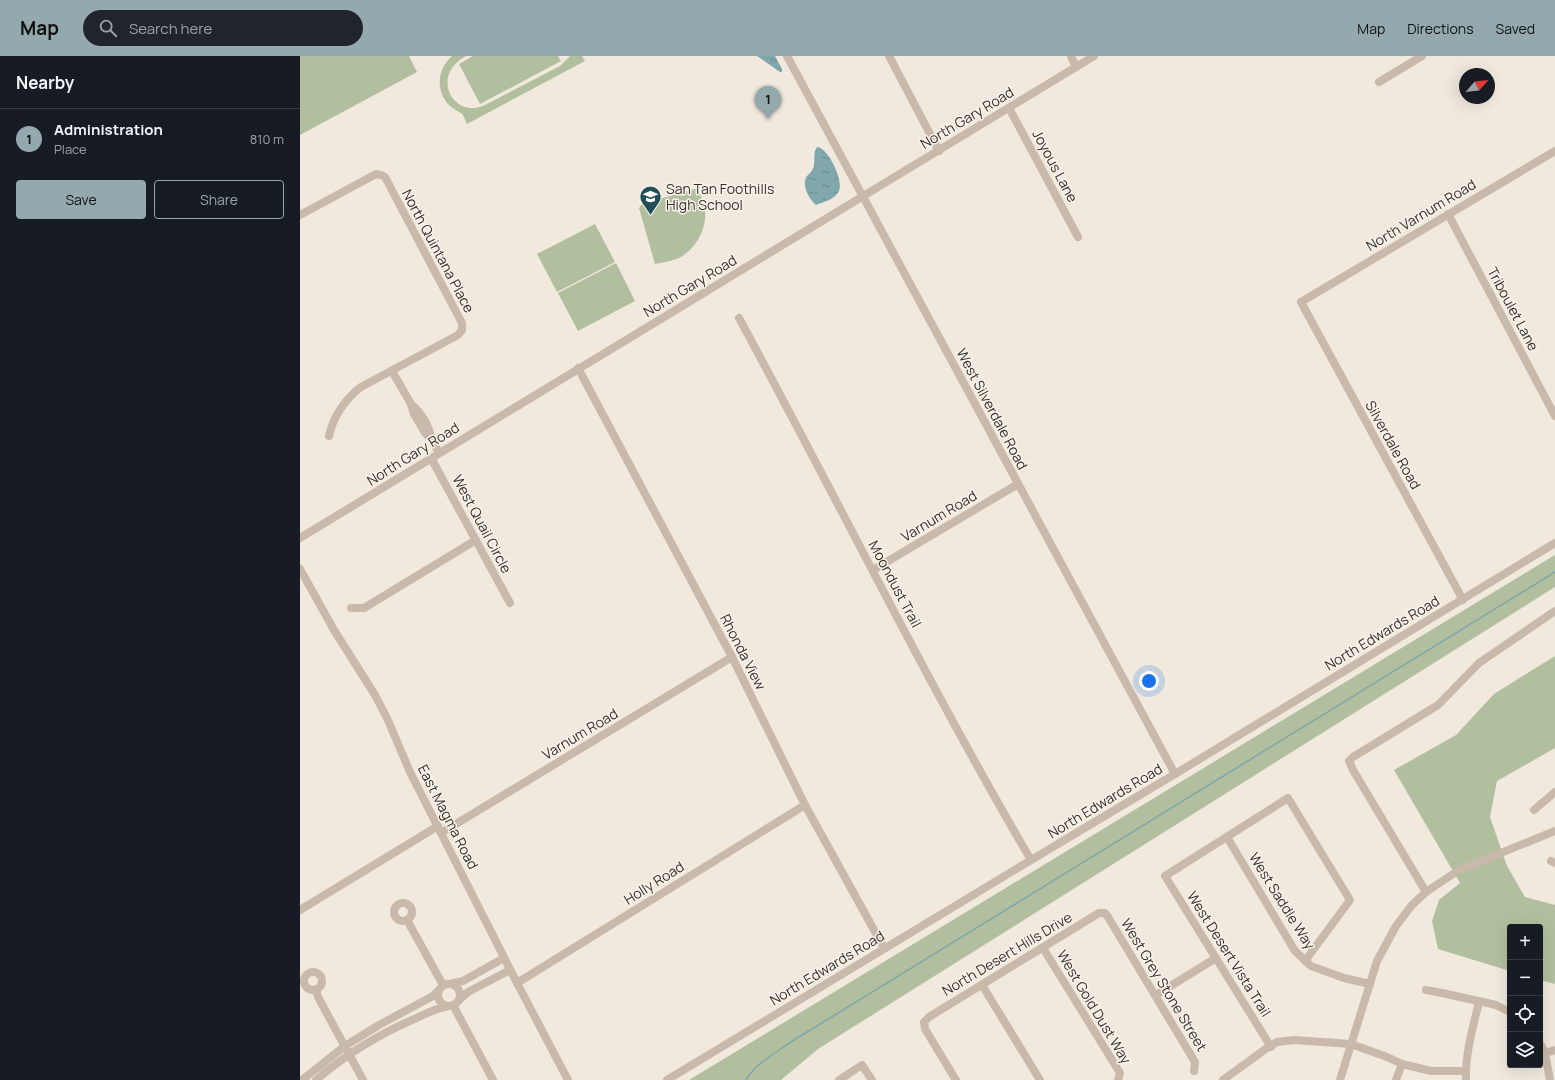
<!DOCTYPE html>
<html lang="en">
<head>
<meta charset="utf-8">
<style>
  body { margin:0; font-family:Manrope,sans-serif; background:#20242c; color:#f1f3f6 }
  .controls { position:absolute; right:12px; bottom:12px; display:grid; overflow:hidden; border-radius:4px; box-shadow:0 4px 16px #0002 }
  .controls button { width:36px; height:36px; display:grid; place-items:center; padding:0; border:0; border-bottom:1px solid #363941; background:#171b24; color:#f1f3f6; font:20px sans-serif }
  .compass { position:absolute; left:1159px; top:12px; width:36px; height:36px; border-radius:50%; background:#171b24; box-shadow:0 4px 16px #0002; rotate:62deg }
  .you { position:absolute; left:849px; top:625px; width:14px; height:14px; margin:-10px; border:3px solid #fff; border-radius:50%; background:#1a73e8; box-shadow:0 0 0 6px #1a73e833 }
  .badge { display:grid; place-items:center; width:26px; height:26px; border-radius:50%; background:#94a9ae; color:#111; font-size:13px; font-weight:700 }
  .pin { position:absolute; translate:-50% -33px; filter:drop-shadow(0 1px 2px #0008) }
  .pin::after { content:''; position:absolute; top:21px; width:14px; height:12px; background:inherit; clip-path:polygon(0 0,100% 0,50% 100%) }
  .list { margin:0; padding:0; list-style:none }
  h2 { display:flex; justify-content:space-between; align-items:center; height:52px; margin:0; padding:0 16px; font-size:17px }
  h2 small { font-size:13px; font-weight:400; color:#9ea1a6 }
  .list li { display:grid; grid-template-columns:26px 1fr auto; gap:12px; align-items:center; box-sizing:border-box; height:60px; padding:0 16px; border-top:1px solid #363941 }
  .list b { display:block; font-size:15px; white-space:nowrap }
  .list p { margin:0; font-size:13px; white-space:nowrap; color:#9ea1a6 }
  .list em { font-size:13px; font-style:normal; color:#9ea1a6 }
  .actions { display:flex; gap:8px; padding:12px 16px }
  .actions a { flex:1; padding:9px 0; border:1px solid #94a9ae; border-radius:4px; text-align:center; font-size:14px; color:#94a9ae }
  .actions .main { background:#94a9ae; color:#111 }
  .icon { flex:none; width:22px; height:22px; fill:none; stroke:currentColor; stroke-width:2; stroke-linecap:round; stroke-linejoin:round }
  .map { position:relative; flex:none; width:1255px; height:1024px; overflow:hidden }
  header { display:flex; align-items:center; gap:24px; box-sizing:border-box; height:56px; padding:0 20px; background:#94a9ae; color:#111 }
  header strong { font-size:19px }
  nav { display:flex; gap:22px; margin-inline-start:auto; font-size:14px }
  .search { width:280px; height:36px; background:#20242c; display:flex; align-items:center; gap:10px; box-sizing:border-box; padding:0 14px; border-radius:22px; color:#9ea1a6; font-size:15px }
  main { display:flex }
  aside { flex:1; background:#171b24 }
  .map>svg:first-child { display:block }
</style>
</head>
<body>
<header>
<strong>Map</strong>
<div class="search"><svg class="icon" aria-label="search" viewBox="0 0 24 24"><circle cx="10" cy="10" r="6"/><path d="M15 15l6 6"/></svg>Search here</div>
<nav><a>Map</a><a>Directions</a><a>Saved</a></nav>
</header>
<main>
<aside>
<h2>Nearby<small></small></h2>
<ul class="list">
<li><span class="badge">1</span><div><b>Administration</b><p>Place</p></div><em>810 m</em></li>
</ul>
<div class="actions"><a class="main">Save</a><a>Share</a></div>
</aside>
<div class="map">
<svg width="1255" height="1024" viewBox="0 0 1255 1024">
  <defs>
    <pattern id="water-ripples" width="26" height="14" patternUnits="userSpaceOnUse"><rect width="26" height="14" fill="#7fa7ac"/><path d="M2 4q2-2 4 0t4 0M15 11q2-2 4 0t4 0" fill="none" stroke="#69888c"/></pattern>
  </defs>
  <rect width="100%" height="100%" fill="#f1e9de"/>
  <g fill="#b2bf9f">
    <path d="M0 0H109L117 16 0 79Z"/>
    <path d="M152 0H166C129 20 154 64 185 49L260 10 270 0H282L285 5 167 68C165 64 164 59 161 57 156 54 152 52 148 48 135 33 138 12 152 0Z"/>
    <path d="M173 0H258L261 5 180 48 159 8Z"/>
    <path d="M398 132C400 139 404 148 405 155 407 173 395 194 379 202 372 205 363 206 355 208L339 152 342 148Z"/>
    <path d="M295 168 315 206 257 236 237 198Z"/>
    <path d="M316 207 335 245 278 275 258 237Z"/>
    <path d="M1255 499V531L518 993 481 1024H389Z"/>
    <path d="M1255 600V692L1197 725 1190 761 1207 810 1225 841 1255 849V928L1240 924V871H1210V915L1138 893 1132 865 1139 844 1160 827 1094 714 1156 679 1194 638Z"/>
  </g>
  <g fill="url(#water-ripples)">
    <path d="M457 0H475L482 13V16H480Z"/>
    <path d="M517 91C528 91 544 125 539 135 535 143 524 146 516 149 509 143 501 129 507 120 510 117 513 114 514 110 515 103 513 97 517 91Z"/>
  </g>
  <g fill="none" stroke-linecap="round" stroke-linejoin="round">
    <path stroke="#7fa7ac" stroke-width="1.5" d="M446 1024C454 1009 473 999 486 989L1255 516"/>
    <g stroke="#c8b9aa" stroke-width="8">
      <path d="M487 0 875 718"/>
      <path d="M589 0 639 95"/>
      <path d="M771 0 776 11"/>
      <path d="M1079 26 1122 0"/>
      <path d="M709 52 778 181"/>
      <path d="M1148 158 1255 360"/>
      <path d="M0 159 76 118 81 119 85 121 162 267V274L158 279 61 331C45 343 33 361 29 380"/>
      <path d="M439 262C537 442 627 627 731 804"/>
      <path d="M278 312 432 601 505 749 584 892"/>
      <path d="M92 315 111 348 114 358 125 377 132 384 139 397"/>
      <path d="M111 348C122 357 129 370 132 384"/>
      <path d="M131 402 210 547"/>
      <path d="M0 482C264 320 530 162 794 0"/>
      <path d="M0 513 34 574 75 639 87 662 110 716 217 927 268 1024"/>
      <path d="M573 514 718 428"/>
      <path d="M1163 544 1001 246 1255 95"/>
      <path d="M51 552H64L176 484"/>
      <path d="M1234 754 1255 736"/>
      <path d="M141 777 432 601"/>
      <path d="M927 781 995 895 1011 910 1044 922 1070 928"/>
      <path d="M1251 805 1255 807"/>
      <path d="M1126 836 1053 714 1049 705 1053 701 1138 649 1179 607 1255 555"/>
      <circle cx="103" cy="856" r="9"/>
      <path d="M0 854 138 770"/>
      <path d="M107 864 143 929"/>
      <path d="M743 892 817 1012 820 1017 818 1024"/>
      <circle cx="13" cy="925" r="9"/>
      <path d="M217 927 505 749"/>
      <circle cx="149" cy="939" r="11"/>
      <path d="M150 928 163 925 204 902"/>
      <path d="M682 929 740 1024"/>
      <path d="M16 934 18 941 63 1024"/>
      <path d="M1126 934 1142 937 1196 949 1210 956"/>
      <path d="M856 939 916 902"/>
      <path d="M159 944 168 936 210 914"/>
      <path d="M153 949 193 1024"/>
      <path d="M1240 987 1245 997 1250 1024"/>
      <path d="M971 991 865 820 988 742 1050 844 1005 905"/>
      <path d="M1245 997 1255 994"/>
      <path d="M2 1024 45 990 79 969 133 940 138 935"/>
      <path d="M16 1024C45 999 78 979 112 964 125 958 136 952 149 950"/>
      <path d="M367 1024 731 804 875 718 1255 487"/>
      <path d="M539 1024 562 1009 572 1024"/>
      <path d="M656 1024 625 973 624 966 629 961 799 857H805L808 861 895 1006 894 1015"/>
      <path d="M923 1024 967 992 977 986 994 984 1051 988 1087 1001 1102 1008 1131 1015H1166"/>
      <path d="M1040 1024 1077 905 1096 870 1112 849 1126 836 1159 814 1255 775"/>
      <path d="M1096 1024 1102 1008"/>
      <path d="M1166 1024C1165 998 1173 971 1179 946"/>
    </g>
  </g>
  <defs>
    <symbol id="school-pin" viewBox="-11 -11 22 30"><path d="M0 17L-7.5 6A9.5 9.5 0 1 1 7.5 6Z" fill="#224e55" stroke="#f8f3ea"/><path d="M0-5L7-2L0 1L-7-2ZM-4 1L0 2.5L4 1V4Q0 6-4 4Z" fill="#fff"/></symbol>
  </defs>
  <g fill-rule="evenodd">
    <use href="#school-pin" x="338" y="128" width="25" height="34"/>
  </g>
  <g text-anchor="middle" stroke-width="3" stroke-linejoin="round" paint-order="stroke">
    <g font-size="14" fill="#362e29" stroke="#f8f3ea">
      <text transform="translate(667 62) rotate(-31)" y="5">North Gary Road</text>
      <text transform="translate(755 110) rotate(62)" y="5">Joyous Lane</text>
      <text transform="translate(1121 159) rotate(-31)" y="5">North Varnum Road</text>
      <text transform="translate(138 195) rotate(62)" y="5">North Quintana Place</text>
      <text transform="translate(390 230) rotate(-31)" y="5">North Gary Road</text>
      <text transform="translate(1213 253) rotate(62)" y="5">Triboulet Lane</text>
      <text transform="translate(692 353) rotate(62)" y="5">West Silverdale Road</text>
      <text transform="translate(1093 389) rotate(61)" y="5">Silverdale Road</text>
      <text transform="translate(113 398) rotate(-32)" y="5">North Gary Road</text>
      <text transform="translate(639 460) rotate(-31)" y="5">Varnum Road</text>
      <text transform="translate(182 468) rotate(62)" y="5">West Quail Circle</text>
      <text transform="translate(595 528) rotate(62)" y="5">Moondust Trail</text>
      <text transform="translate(1082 577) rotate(-31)" y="5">North Edwards Road</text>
      <text transform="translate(443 596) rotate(63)" y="5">Rhonda View</text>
      <text transform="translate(280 678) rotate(-31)" y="5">Varnum Road</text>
      <text transform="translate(805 745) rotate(-31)" y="5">North Edwards Road</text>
      <text transform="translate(148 761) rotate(63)" y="5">East Magma Road</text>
      <text transform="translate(354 827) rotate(-32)" y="5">Holly Road</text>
      <text transform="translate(982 845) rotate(58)" y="5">West Saddle Way</text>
      <text transform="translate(707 898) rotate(-31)" y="5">North Desert Hills Drive</text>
      <text transform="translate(929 898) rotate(58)" y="5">West Desert Vista Trail</text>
      <text transform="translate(527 912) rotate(-31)" y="5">North Edwards Road</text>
      <text transform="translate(864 929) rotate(59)" y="5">West Grey Stone Street</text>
      <text transform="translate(794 951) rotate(59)" y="5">West Gold Dust Way</text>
    </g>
    <g font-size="14" fill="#362e29" stroke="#f8f3ea" text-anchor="start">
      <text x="366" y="138">San Tan Foothills<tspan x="366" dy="16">High School</tspan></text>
    </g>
  </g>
</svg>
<div class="controls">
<button>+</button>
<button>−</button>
<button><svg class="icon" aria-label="locate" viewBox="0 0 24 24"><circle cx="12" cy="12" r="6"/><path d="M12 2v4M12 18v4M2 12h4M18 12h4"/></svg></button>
<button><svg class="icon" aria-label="layers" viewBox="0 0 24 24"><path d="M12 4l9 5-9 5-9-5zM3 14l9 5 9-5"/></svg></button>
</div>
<svg class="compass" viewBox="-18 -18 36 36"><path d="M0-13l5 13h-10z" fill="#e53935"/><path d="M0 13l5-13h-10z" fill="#9ea1a6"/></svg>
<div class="you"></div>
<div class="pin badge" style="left:468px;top:63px">1</div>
</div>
</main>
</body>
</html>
